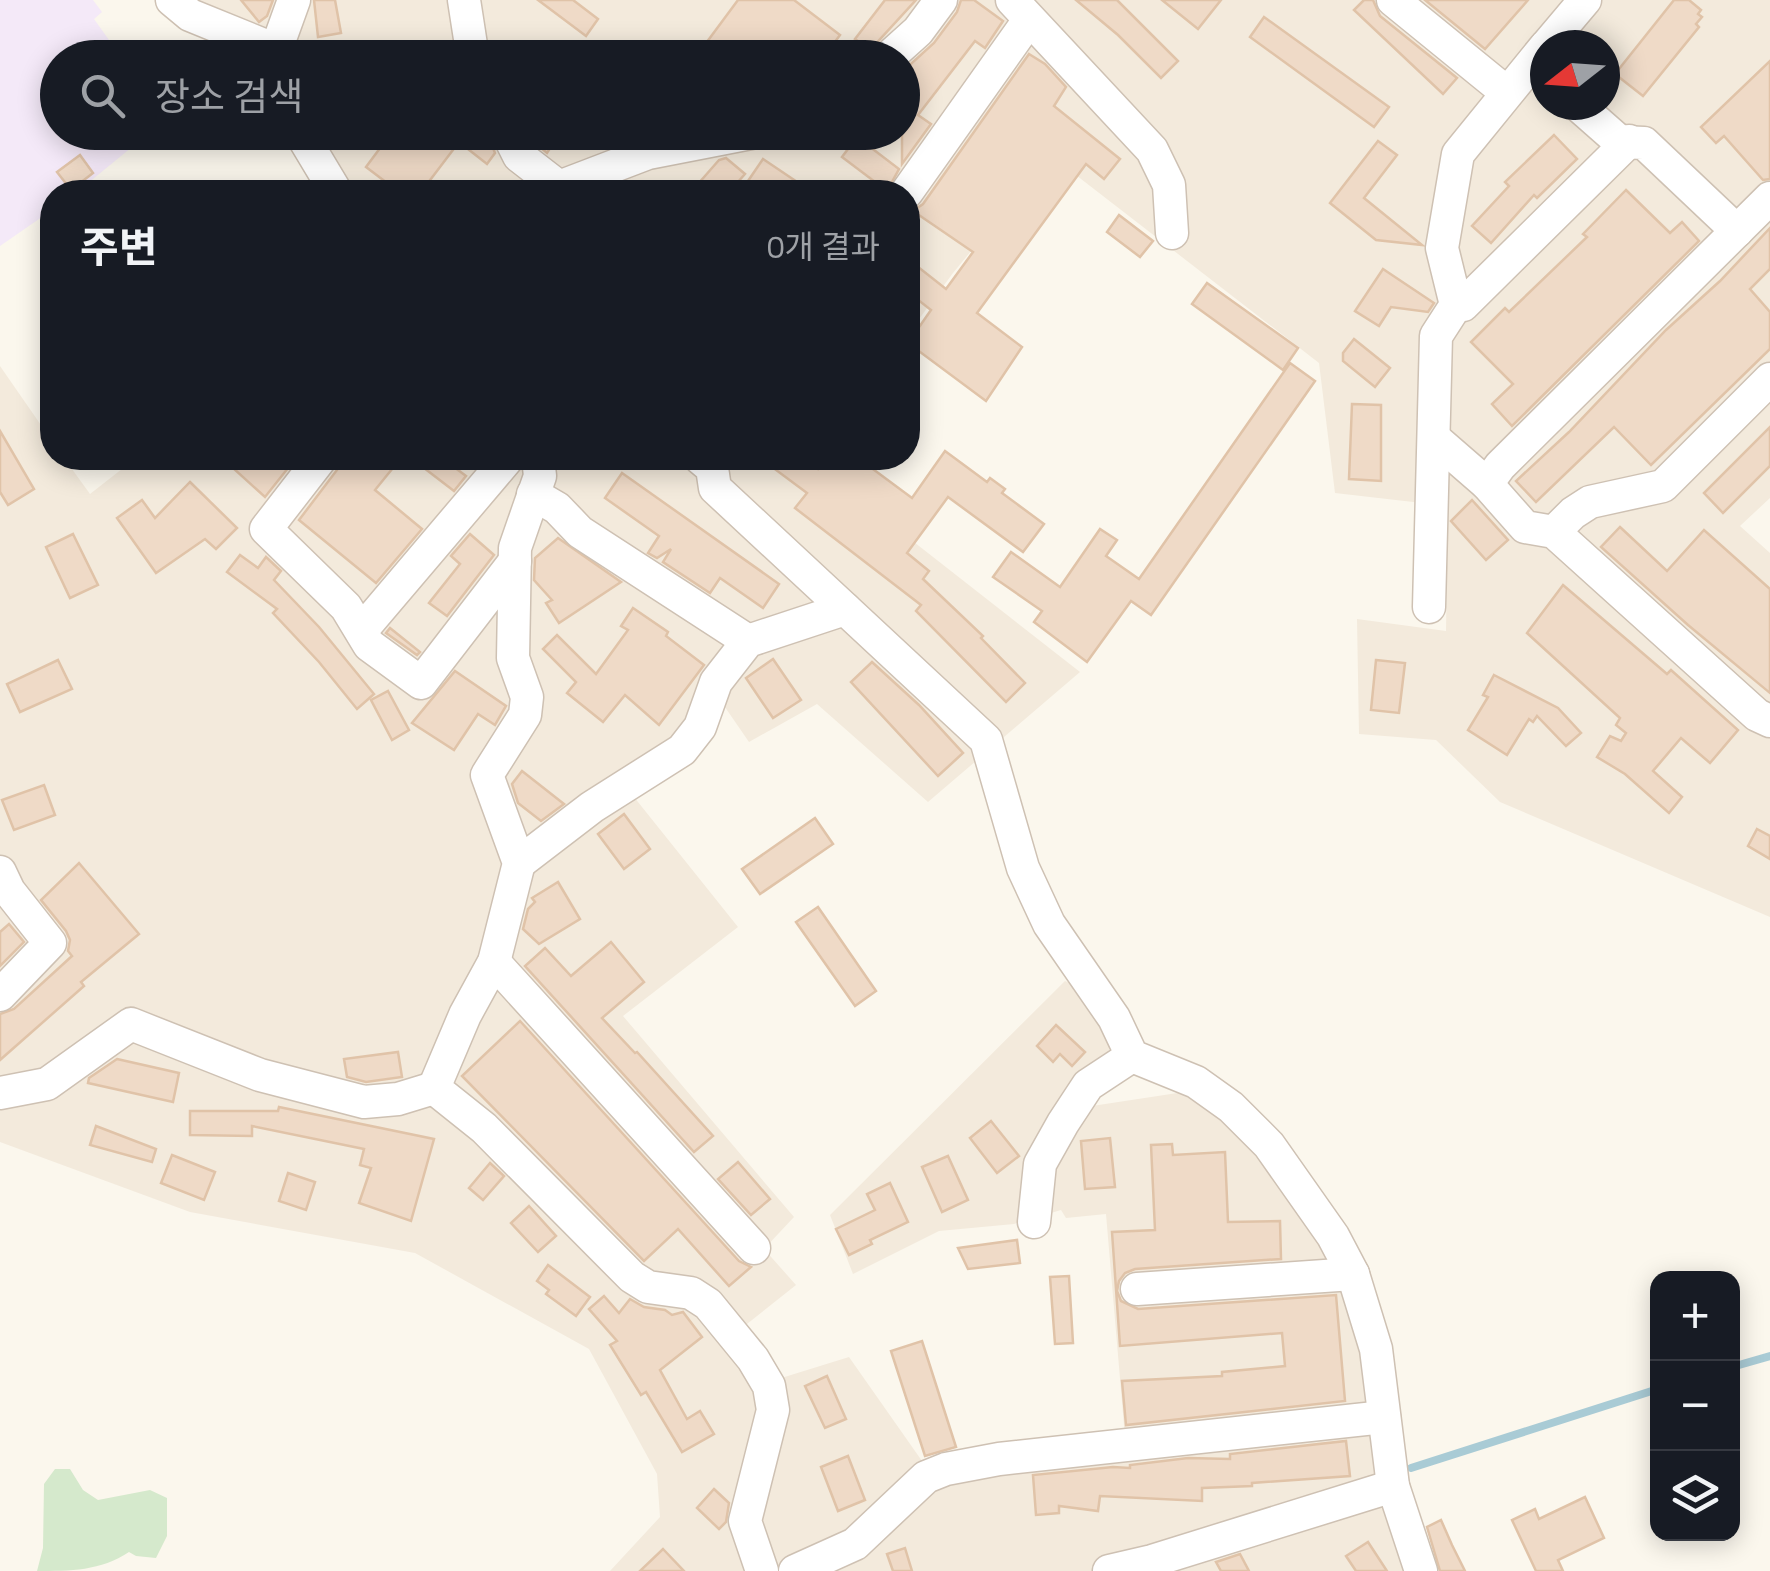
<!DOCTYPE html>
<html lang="ko">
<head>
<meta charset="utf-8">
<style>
  body { margin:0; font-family:"Titillium Web","Noto Sans KR",sans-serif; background:#20242c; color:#f1f3f6 }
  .controls { position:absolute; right:30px; bottom:30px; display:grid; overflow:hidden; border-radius:20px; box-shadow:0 5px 25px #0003 }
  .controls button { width:90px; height:90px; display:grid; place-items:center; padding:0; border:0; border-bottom:2px solid #363941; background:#171b24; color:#f1f3f6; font:50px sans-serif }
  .compass { position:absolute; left:1530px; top:30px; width:90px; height:90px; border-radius:50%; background:#171b24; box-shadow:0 5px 25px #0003; rotate:253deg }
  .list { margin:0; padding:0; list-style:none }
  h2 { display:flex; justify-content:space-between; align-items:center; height:130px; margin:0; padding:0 40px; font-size:42px }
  h2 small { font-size:32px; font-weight:400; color:#9ea1a6 }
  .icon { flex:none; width:55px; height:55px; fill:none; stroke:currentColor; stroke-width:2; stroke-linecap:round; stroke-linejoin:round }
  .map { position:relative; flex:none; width:1770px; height:1571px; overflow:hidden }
  .search { position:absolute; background:#171b24; box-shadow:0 5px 25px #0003; left:40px; top:40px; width:880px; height:110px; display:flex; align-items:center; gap:25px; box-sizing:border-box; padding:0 35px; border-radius:55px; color:#9ea1a6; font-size:38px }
  .panel { position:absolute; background:#171b24; box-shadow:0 5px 25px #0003; left:40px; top:180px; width:880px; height:290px; border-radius:40px }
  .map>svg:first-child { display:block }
</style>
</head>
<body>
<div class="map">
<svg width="1770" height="1571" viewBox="0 0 1770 1571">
  <rect width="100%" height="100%" fill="#fbf7ed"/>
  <g fill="#f3eadc" fill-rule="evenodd">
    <path d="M178 0H1770V498L1740 526 1770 553V917L1500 802 1436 740 1359 734 1357 619 1446 631 1448 506 1335 493 1319 363 1050 155 953 273 908 334V192H319L280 133 902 132V58L227 57ZM1545 45H1605V105H1545Z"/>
    <path d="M0 366 52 441V458H64L90 494 136 458H816L813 463 1080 672 928 802 817 704 749 742 707 681 683 739 618 777 738 927 623 1016 794 1217 764 1249 796 1285 728 1339 762 1384 849 1357 922 1461 940 1476 1126 1449 1106 1214 1066 1218 1061 1210 1014 1224 939 1231 853 1274 830 1215 1065 981 1082 989 1111 1043 1092 1106 1184 1092 1245 1133 1344 1282 1412 1571H610L660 1517 657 1474 589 1349 415 1253 190 1212 0 1142Z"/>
  </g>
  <path fill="#f4e9f8" d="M0 0H93L102 12 94 19 119 54 114 57 58 58V132L148 134 77 192H52V210L0 246Z"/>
  <path fill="#d5e9cc" d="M55 1469H70L83 1490 98 1500 150 1490 167 1498V1536L156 1558 136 1556 129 1552C101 1571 70 1571 37 1571L43 1548 44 1484Z"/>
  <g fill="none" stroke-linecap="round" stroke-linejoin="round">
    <g stroke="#a9cbd5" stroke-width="8">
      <path d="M1732 1367 1770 1356"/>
      <path d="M1411 1468 1658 1389"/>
    </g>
  </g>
  <g fill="#efdac7" stroke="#e0c3a8" stroke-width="2.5">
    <path d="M241 0H273L267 16 259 22Z"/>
    <path d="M314 0H335L341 33 318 37Z"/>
    <path d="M538 0H573L598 19 586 36Z"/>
    <path d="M738 0H794L840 35 823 58H695Z"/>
    <path d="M885 0H916L870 50 855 39Z"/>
    <path d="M961 0H974L1003 21 985 48 975 41 918 115 931 124 902 164V72L934 43 957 12Z"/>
    <path d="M1076 0H1117L1178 61 1161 78 1118 35Z"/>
    <path d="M1162 0H1221L1198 29Z"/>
    <path d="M1364 0H1373L1380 16 1457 78 1443 94 1354 10Z"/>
    <path d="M1425 0H1528L1485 49Z"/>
    <path d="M1674 0H1689L1701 10 1698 14 1702 17 1696 24 1699 27 1643 96 1615 74Z"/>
    <path d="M1264 17 1389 107 1374 127 1250 37Z"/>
    <path d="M1029 54 1045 64 1066 87 1054 106 1120 159 1104 179 1086 164 977 313 1022 347 986 401 908 343 931 310 908 292V259L946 289 973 252 913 211 923 204Z"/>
    <path d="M1770 61V179L1763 180 1724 136 1716 143 1701 127Z"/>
    <path d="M392 132H487L495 153 487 164 459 142 421 192H399L366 167Z"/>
    <path d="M530 132H561L547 153 535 143Z"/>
    <path d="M1554 135 1577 159 1537 198 1534 195 1491 243 1472 226 1509 186 1505 182Z"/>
    <path d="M857 137 899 169 887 191 842 157Z"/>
    <path d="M1378 141 1397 155 1364 198 1422 245 1376 240 1330 203Z"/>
    <path d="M80 155 93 173 71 190 57 172Z"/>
    <path d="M726 158 745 174 729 192H691L719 160Z"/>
    <path d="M763 159 812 192H764L748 181Z"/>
    <path d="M1626 190 1670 233 1682 222 1699 241 1512 426 1492 404 1513 384 1471 342 1505 308 1509 312 1587 237 1583 234Z"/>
    <path d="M1119 215 1153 241 1140 257 1107 232Z"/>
    <path d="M1770 228V269L1750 289 1770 312V349L1651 465 1614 427 1536 502 1516 481 1569 432 1666 330 1720 281Z"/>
    <path d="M1383 269 1434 303 1428 312 1391 307 1379 326 1355 311Z"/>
    <path d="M1207 283 1298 348 1283 370 1192 304Z"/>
    <path d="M1354 339 1390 368 1375 387 1343 361V353Z"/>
    <path d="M1290 363 1315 381 1151 615 1131 601 1087 662 1034 622 1042 611 993 577 1011 552 1060 587 1100 529 1117 540 1106 556 1139 579Z"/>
    <path d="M1352 404 1381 405V481L1349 479Z"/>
    <path d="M1770 427V466L1723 513 1704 493Z"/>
    <path d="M0 431 34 489 8 505 0 492Z"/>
    <path d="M945 451 987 482 990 478 1005 489 1002 493 1044 524 1023 552 948 497 907 553 929 571 923 579 983 636 981 638 1025 683 1006 702 916 611 921 605 795 508 807 493 760 458H803L818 469 826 458H858L912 498Z"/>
    <path d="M222 458H296L265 497Z"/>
    <path d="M341 458H401L375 490 422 529 376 583 299 520 337 470Z"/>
    <path d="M411 458H442L466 476 454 491Z"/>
    <path d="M622 473 779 584 763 608 720 578 710 593 663 562 671 549 657 558 648 553 659 536 605 498Z"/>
    <path d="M190 482 237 528 216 549 205 539 156 573 117 518 142 500 155 518Z"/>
    <path d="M1472 500 1508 540 1486 560 1451 521Z"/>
    <path d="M1620 527 1667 571 1704 530 1770 589V693L1688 625 1601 547Z"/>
    <path d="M73 534 98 585 70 598 46 547Z"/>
    <path d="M470 534 494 555 447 616 429 603 460 564 451 556Z"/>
    <path d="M558 538 621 582 559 623 546 603 552 600 534 580 535 558Z"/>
    <path d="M240 555 258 568 266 557 281 571 274 580 319 627 374 694 357 709 319 662 273 613 277 609 227 572Z"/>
    <path d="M1563 585 1667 674 1671 670 1738 730 1710 763 1681 738 1653 771 1682 797 1669 813 1625 774 1597 757 1610 736 1621 741 1626 733 1616 725 1620 718 1527 633Z"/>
    <path d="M633 608 668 632 666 636 704 665 659 725 625 695 603 722 567 693 576 682 543 649 557 635 596 674 628 630 621 626Z"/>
    <path d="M390 628 420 652 417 655 386 633Z"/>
    <path d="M773 659 801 700 773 718 746 678Z"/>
    <path d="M58 660 72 689 20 712 7 684Z"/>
    <path d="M1376 660 1405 663 1399 713 1371 710Z"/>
    <path d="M872 662 919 705 963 753 938 776 851 682Z"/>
    <path d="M455 671 506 706 495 725 478 714 454 750 412 723Z"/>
    <path d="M1494 675 1558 708 1581 733 1566 746 1537 716 1533 722 1529 719 1507 755 1468 730 1488 697 1483 695Z"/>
    <path d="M388 691 409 730 392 740 371 700Z"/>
    <path d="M522 771 564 804 541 821 518 803 512 784Z"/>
    <path d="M44 785 55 815 14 830 2 800Z"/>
    <path d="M624 814 650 849 624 869 598 834Z"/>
    <path d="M815 818 833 844 760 894 742 869Z"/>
    <path d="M1757 829 1770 836V859L1748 846Z"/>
    <path d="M79 863 139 934 81 982 84 986 0 1060V1014L14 1009 72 956 68 951 70 940 66 931 41 900Z"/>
    <path d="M558 882 580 919 539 944 523 929 528 909 535 902 532 898Z"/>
    <path d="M818 907 876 991 855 1006 796 922Z"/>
    <path d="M9 924 24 942 0 966V932Z"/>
    <path d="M611 942 644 982 602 1018 635 1053 637 1052 713 1136 694 1152 525 966 545 948 571 976Z"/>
    <path d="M520 1021 739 1261 751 1267 729 1286 678 1229 644 1261 462 1076Z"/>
    <path d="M1056 1025 1085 1052 1072 1066 1060 1054 1053 1062 1037 1046Z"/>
    <path d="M398 1052 402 1077 366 1082 347 1077 344 1059Z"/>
    <path d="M117 1059 179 1073 173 1102 88 1083 89 1078Z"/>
    <path d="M279 1107 434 1139 411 1221 359 1203 371 1168 360 1165 364 1149 252 1126V1136L190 1135V1111H278Z"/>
    <path d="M991 1121 1019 1156 997 1173 970 1138Z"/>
    <path d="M96 1126 156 1149 152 1162 90 1145Z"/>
    <path d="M1110 1138 1115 1187 1085 1189 1081 1141Z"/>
    <path d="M1172 1144 1173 1155 1225 1152 1228 1222 1280 1221 1281 1259 1135 1269 1125 1273 1119 1281 1117 1291 1121 1301 1138 1309 1336 1295 1345 1401 1126 1425 1122 1381 1222 1376V1372L1285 1366 1282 1333 1120 1346 1112 1232 1155 1230 1151 1145Z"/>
    <path d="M172 1155 215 1172 204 1200 161 1183Z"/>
    <path d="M948 1156 968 1200 942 1212 922 1167Z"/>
    <path d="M738 1162 770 1199 751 1215 718 1179Z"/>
    <path d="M490 1163 504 1176 483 1200 469 1188Z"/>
    <path d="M288 1173 315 1182 306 1210 279 1201Z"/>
    <path d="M890 1183 908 1222 870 1240 872 1244 849 1255 836 1229 875 1210 867 1194Z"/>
    <path d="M529 1206 556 1236 538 1252 511 1223Z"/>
    <path d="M1017 1240 1020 1263 968 1269 958 1248Z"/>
    <path d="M548 1265 590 1297 576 1316 546 1294 549 1290 537 1281Z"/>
    <path d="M1069 1276 1073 1343 1055 1344 1050 1277Z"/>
    <path d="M604 1296 619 1313 630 1299 644 1307 665 1310 672 1315 683 1312 702 1337 660 1370 687 1419 700 1411 714 1434 682 1452 646 1392 641 1395 610 1345 617 1341 589 1309Z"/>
    <path d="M922 1341 956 1447 925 1456 891 1351Z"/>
    <path d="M827 1376 846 1419 825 1428 805 1386Z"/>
    <path d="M1346 1441 1350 1476 1252 1483V1486L1202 1488V1501L1100 1496 1098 1511 1059 1506V1513L1036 1515 1033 1475 1113 1467 1130 1468V1465L1188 1458 1230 1459V1454Z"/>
    <path d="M848 1456 865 1500 838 1511 821 1467Z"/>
    <path d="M714 1489 729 1503 726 1522 719 1529 697 1508Z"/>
    <path d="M1585 1497 1604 1538 1558 1560 1563 1571H1536L1512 1520 1535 1509 1539 1519Z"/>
    <path d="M1441 1520 1452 1545 1465 1571H1440L1427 1527Z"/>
    <path d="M1368 1542 1387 1571H1356L1346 1556Z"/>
    <path d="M905 1548 912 1571H893L887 1554Z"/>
    <path d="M663 1549 684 1571H640Z"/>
    <path d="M1240 1554 1249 1571H1221L1216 1562Z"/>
  </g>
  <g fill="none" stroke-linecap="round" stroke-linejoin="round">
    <defs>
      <g id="minor">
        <path d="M172 0 190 15 276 50 294 0"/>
        <path d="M464 0 473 58"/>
        <path d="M1012 0 1152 150 1169 185 1172 233"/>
        <path d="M1393 0 1506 92"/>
        <path d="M1547 45 1585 0"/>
        <path d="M888 58 918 31 941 0"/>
        <path d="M1578 105 1620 142 1644 143 1737 231"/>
        <path d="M300 132 336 192"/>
        <path d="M507 132 519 156 559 187 558 192"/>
        <path d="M559 187 648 153 756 132"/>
        <path d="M907 192 1029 20"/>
        <path d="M1456 305H1463L1629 141"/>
        <path d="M1434 438 1487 484 1525 527 1554 532 1757 715 1770 721"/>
        <path d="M321 458 266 529 346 607 369 645 421 683 515 561"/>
        <path d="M538 458 540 476 515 548 513 658 527 697 525 715 487 775 519 863 494 962 465 1015 434 1088 484 1128 632 1277 648 1287 691 1293 708 1304 753 1359 769 1386 773 1410 745 1521 762 1571"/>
        <path d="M700 458 712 468 715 488 986 740 1023 868 1049 924 1114 1018 1132 1056 1196 1082 1231 1107 1269 1145 1333 1236 1353 1274 1376 1349 1393 1486 1421 1571"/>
        <path d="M1487 484 1500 466 1770 198"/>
        <path d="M533 494 557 508 580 532 748 641"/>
        <path d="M1554 532 1573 513 1590 502 1663 486 1770 379"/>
        <path d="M1429 607 1436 336 1456 305 1442 248 1458 154 1545 47"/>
        <path d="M362 630 508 458"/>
        <path d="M519 863 592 807 682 750 700 727 716 682 748 641 845 609"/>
        <path d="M0 872 9 891 50 943 0 995"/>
        <path d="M494 962 754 1248"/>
        <path d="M0 1093 47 1084 131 1024 260 1075 364 1102 398 1099 434 1088"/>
        <path d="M1034 1222 1040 1164 1063 1123 1088 1085 1132 1056"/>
        <path d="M1137 1289 1353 1274"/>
        <path d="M795 1571 855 1544 926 1477 946 1469 999 1459 1384 1417"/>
        <path d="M1109 1571 1152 1561 1393 1486"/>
      </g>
    </defs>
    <use href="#minor" stroke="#cec1b3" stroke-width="35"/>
    <use href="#minor" stroke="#fff" stroke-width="32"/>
  </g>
</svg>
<div class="controls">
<button>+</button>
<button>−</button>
<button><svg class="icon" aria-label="layers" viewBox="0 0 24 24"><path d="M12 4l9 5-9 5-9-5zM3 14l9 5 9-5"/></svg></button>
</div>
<svg class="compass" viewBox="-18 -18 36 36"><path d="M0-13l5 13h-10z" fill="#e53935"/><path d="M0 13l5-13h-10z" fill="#9ea1a6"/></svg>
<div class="search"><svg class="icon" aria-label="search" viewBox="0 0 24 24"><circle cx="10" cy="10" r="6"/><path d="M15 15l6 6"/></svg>장소 검색</div>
<section class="panel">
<h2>주변<small>0개 결과</small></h2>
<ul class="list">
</ul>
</section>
</div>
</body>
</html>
